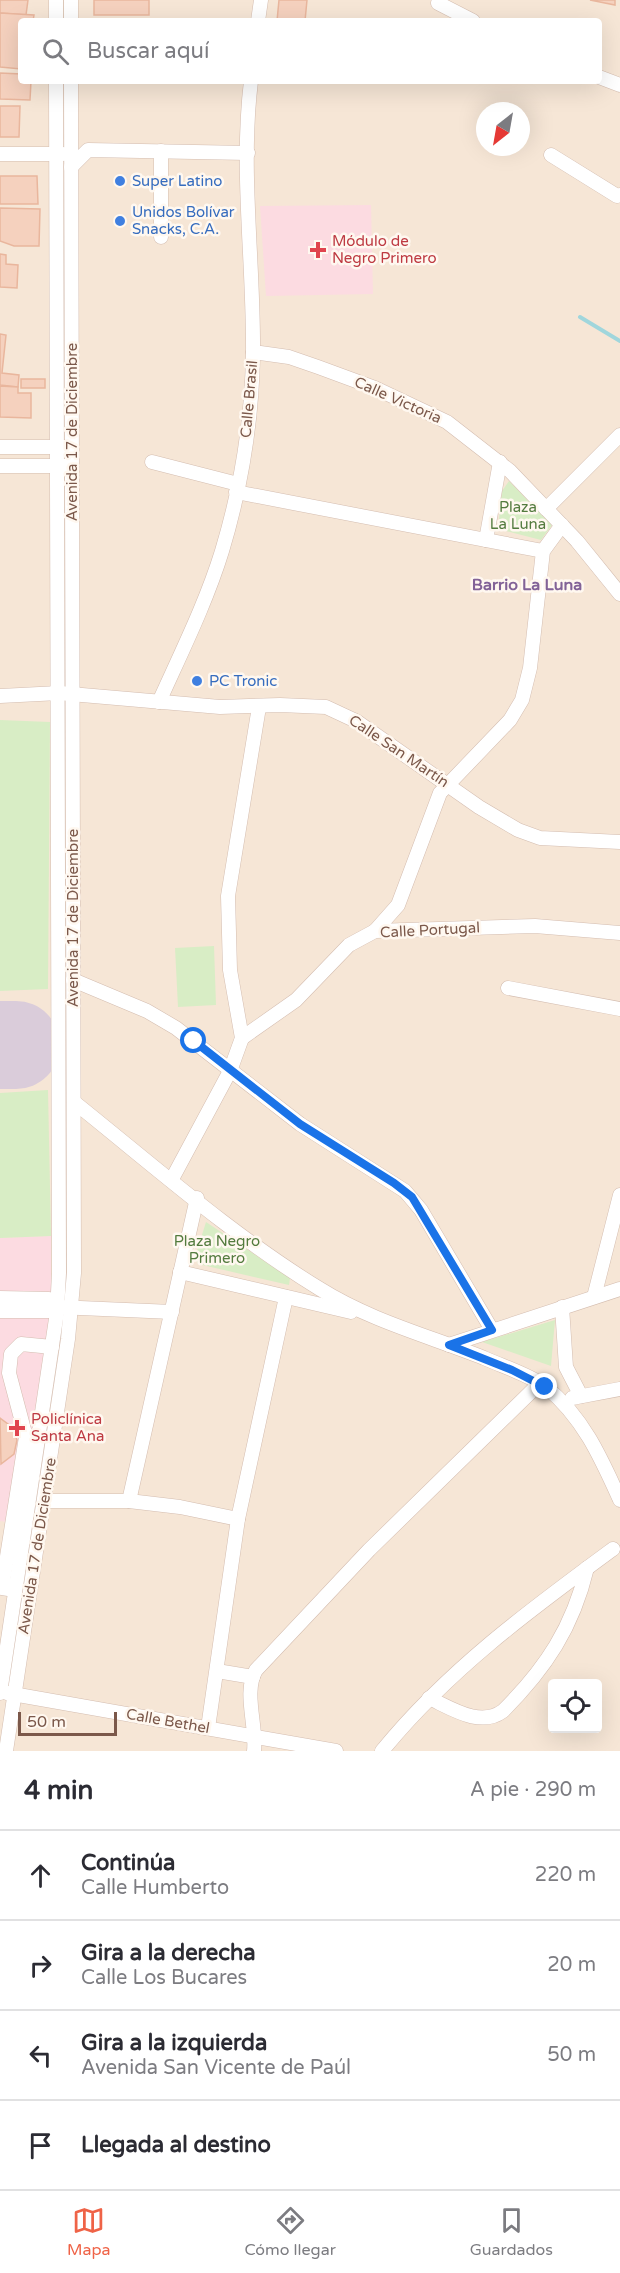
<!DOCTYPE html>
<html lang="es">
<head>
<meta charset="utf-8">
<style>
  body { margin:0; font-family:"Varela Round",sans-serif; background:#f2f2f3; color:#2b2b33 }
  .controls { position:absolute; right:18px; bottom:18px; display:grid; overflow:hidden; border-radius:6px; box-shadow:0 6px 24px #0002 }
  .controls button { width:54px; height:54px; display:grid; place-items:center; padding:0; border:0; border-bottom:2px solid #e1e1e2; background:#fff; color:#2b2b33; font:30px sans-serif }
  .compass { position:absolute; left:476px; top:102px; width:54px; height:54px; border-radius:50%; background:#fff; box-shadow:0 6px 24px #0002; rotate:211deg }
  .scale { position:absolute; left:18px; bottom:15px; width:99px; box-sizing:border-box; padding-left:6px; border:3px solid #7b584a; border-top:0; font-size:16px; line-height:21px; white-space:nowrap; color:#7b584a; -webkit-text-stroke:4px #fff8f0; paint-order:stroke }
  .stop { position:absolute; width:18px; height:18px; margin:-14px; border:4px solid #1a73e8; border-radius:50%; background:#fff }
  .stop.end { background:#1a73e8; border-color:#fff; box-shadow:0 2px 6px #0008 }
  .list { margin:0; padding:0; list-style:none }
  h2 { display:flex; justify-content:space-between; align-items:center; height:78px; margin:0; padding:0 24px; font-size:26px }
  h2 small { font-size:20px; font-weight:400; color:#7c7c81 }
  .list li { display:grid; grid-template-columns:39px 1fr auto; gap:18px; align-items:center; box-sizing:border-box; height:90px; padding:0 24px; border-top:2px solid #e1e1e2 }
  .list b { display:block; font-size:22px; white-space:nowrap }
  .list p { margin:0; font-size:20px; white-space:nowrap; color:#7c7c81 }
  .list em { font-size:20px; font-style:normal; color:#7c7c81 }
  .icon { flex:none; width:33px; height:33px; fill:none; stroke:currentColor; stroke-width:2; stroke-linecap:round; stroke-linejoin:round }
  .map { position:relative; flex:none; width:620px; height:1751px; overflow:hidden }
  .search { position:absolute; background:#fff; box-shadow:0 6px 24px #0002; left:18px; right:18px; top:18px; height:66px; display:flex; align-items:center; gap:15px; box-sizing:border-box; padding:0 21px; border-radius:6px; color:#7c7c81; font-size:22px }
  .sheet { height:438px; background:#fff }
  nav { display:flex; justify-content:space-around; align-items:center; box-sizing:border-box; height:84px; border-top:2px solid #e1e1e2; background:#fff; font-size:16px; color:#7c7c81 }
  nav a { display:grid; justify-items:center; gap:3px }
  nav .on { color:#ef6347 }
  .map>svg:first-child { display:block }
</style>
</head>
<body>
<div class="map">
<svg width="620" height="1751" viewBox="0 0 620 1751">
  <rect width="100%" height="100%" fill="#fef4e9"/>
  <path fill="#f6e6d6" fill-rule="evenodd" d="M0 0H620V1751H0ZM21 21H599V81H21ZM485 111H521V147H485ZM552 1684H598V1728H552Z"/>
  <g fill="#fcdbe1">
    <path d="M371 205 373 294 266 296 260 206Z"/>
    <path d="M51 1236V1315L21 1524 0 1521V1238Z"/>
  </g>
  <g fill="#d8edc5">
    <path d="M509 481 552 525 541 540 498 529 502 491Z"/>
    <path d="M0 720 50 722 48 989 0 991Z"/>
    <path d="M214 946 216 1005 178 1007 175 948Z"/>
    <path d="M48 1090 51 1236 0 1238V1093Z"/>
    <path d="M206 1222 290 1278 289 1285 198 1264 195 1257Z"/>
    <path d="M555 1320 551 1366 482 1342Z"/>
  </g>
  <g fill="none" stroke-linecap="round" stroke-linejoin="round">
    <path stroke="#a0d6dc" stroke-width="4" d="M580 317 620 341"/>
    <path stroke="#daccda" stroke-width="88" d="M0 1045H16"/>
  </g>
  <g fill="#f5d1be" stroke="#e9b69d" stroke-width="1.5">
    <path d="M0 0H28L26 15 0 13Z"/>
    <rect x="94" y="0" width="55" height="15"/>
    <path d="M279 0H307L305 21H277Z"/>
    <path d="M590 0H615V5Z"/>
    <path d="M0 13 34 15 33 21H21V69L0 67Z"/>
    <path d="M0 73 21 74V81H31L30 100 0 99Z"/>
    <path d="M0 106H20L19 137H0Z"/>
    <path d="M0 176H37L38 204H0Z"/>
    <path d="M0 208 40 209 39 246H14L0 241Z"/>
    <path d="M0 254 6 255V264L18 265 17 288 0 287Z"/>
    <path d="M0 334 6 335 2 373 19 375 18 387 0 385Z"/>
    <rect x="21" y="379" width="24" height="9"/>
    <path d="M0 386 18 387V393H31V418L0 417Z"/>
    <path d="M0 1418 12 1427 17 1440 14 1454 1 1464Z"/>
  </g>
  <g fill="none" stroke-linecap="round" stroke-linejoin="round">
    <defs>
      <g id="minor">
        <path d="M56 0V21"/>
        <path d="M71 0V21"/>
        <path d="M439 0 438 3 473 21"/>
        <path d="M258 21 261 0"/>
        <path d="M599 77 620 85"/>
        <path d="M0 154H63"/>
        <path d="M551 155 617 196 620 195"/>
        <path d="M71 167 88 150 248 153"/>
        <path d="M161 237V151"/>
        <path d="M253 352 289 357 318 367 375 388 447 422 510 471 577 541 620 594"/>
        <path d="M0 447H64"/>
        <path d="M152 462 238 484"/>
        <path d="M0 466H65"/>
        <path d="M236 492 543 551"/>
        <path d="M546 509 620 435"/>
        <path d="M486 540 500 462"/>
        <path d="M0 696 59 693 220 707 280 705 326 707 356 721 479 807 518 830 540 838 620 842"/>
        <path d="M159 702C181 653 206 603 222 551 241 488 252 420 253 354 254 263 240 171 251 81"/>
        <path d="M375 931 398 905 440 793 510 720 522 700 530 668 543 551 562 525"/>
        <path d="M73 980 147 1011 176 1028 300 1124 405 1191 421 1210 492 1330"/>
        <path d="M508 988 620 1009"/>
        <path d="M242 1038 296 1000 349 945 375 931 535 926 620 933"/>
        <path d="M74 1102C154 1166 233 1236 320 1289 371 1321 429 1336 484 1358 504 1367 528 1374 546 1387 583 1417 601 1458 620 1500"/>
        <path d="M172 1179 230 1071 242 1038 230 970 228 896 259 707"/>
        <path d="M180 1272 351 1312"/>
        <path d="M594 1297 620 1195"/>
        <path d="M0 1298 49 1299 57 1307"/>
        <path d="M562 1307 566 1367 581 1396"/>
        <path d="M0 1311H48L57 1307 172 1312"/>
        <path d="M449 1345 620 1289"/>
        <path d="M572 1398 620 1389"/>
        <path d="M44 1501H129L180 1507 238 1519"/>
        <path d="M129 1501 197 1198"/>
        <path d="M15 1590 2 1588 26 1437 9 1373 11 1354 21 1344 52 1347"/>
        <path d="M217 1671 253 1677"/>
        <path d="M0 1693 57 1312 59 1273 56 81"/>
        <path d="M7 1693 336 1751"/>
        <path d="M429 1698C451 1708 480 1728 503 1711 546 1668 573 1627 587 1568"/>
        <path d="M208 1728 238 1519 286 1297"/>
        <path d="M6 1751 68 1339 74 1273 71 81"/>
        <path d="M254 1751C257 1726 243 1692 256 1670L369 1550 540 1383"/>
        <path d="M382 1751C448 1670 530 1610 613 1549"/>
      </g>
    </defs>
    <use href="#minor" stroke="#d4bdb0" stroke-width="15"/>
    <use href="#minor" stroke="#fff" stroke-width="14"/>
  </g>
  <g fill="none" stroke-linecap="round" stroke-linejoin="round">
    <path stroke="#1a73e8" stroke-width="8" d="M194 1041 300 1124 394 1183 412 1197 492 1330 449 1345 512 1370 545 1387"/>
  </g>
  <g fill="#3f7fe0" stroke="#fff8f0" stroke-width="2">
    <circle cx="120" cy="181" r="6"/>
    <circle cx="120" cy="221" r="6"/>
    <circle cx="197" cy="681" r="6"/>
  </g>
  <g fill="#e0444e" stroke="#fff8f0" stroke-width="2">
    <path d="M315 241h6v6h6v6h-6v6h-6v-6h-6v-6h6z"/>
    <path d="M14 1419h6v6h6v6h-6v6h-6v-6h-6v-6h6z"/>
  </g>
  <g text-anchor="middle" stroke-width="5" stroke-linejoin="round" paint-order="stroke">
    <g font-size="15" fill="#366cbe" stroke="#fff8f0" text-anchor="start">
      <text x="132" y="186">Super Latino</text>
      <text x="132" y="217">Unidos Bolívar<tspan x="132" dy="17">Snacks, C.A.</tspan></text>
      <text x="209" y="686">PC Tronic</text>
    </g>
    <g font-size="15" fill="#be3a42" stroke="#fff8f0" text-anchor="start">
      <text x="332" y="246">Módulo de<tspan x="332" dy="17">Negro Primero</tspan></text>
      <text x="31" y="1424">Policlínica<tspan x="31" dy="17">Santa Ana</tspan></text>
    </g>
    <g font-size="15" fill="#7b584a" stroke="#fff8f0">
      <text transform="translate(249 399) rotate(-85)" y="5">Calle Brasil</text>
      <text transform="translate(398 400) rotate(24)" y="5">Calle Victoria</text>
      <text transform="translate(72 432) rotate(-90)" y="5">Avenida 17 de Diciembre</text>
      <text transform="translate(399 751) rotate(34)" y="5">Calle San Martín</text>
      <text transform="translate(73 918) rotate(-90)" y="5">Avenida 17 de Diciembre</text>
      <text transform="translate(430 930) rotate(-3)" y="5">Calle Portugal</text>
      <text transform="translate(37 1546) rotate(-81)" y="5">Avenida 17 de Diciembre</text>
      <text transform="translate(168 1721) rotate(10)" y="5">Calle Bethel</text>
    </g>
    <g font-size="15" fill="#537b3e" stroke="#fff8f0">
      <text x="518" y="512">Plaza<tspan x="518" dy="17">La Luna</tspan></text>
      <text x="217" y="1246">Plaza Negro<tspan x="217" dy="17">Primero</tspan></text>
    </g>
    <g font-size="16" font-weight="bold" fill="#826297" stroke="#fff8f0">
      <text x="527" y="590">Barrio La Luna</text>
    </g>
  </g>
</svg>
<div class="controls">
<button><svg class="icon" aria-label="locate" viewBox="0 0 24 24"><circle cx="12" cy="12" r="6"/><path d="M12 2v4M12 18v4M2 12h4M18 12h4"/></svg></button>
</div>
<svg class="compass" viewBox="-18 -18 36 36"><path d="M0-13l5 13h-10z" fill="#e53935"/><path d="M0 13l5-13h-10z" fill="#7c7c81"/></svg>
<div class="scale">50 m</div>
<div class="stop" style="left:194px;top:1041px"></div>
<div class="stop end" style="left:545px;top:1387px"></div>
<div class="search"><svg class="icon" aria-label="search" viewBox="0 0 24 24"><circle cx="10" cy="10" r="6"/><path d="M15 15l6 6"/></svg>Buscar aquí</div>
</div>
<section class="sheet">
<h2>4 min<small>A pie · 290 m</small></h2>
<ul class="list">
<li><svg class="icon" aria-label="ahead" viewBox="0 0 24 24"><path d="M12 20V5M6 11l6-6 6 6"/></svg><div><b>Continúa</b><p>Calle Humberto</p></div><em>220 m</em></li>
<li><svg class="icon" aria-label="right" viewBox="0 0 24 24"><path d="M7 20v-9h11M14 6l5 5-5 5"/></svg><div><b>Gira a la derecha</b><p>Calle Los Bucares</p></div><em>20 m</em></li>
<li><svg class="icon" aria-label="left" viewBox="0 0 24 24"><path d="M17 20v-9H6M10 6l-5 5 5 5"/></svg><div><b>Gira a la izquierda</b><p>Avenida San Vicente de Paúl</p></div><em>50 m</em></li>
<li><svg class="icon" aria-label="arrive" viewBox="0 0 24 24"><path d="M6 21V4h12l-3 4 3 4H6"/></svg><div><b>Llegada al destino</b></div></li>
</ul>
</section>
<nav>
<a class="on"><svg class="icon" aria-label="map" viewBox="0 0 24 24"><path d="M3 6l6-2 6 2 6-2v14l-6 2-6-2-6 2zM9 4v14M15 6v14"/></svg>Mapa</a>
<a><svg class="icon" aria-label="directions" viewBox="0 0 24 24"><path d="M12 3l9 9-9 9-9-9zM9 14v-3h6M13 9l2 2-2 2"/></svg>Cómo llegar</a>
<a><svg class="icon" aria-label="saved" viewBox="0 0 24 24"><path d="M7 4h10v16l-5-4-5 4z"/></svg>Guardados</a>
</nav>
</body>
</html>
